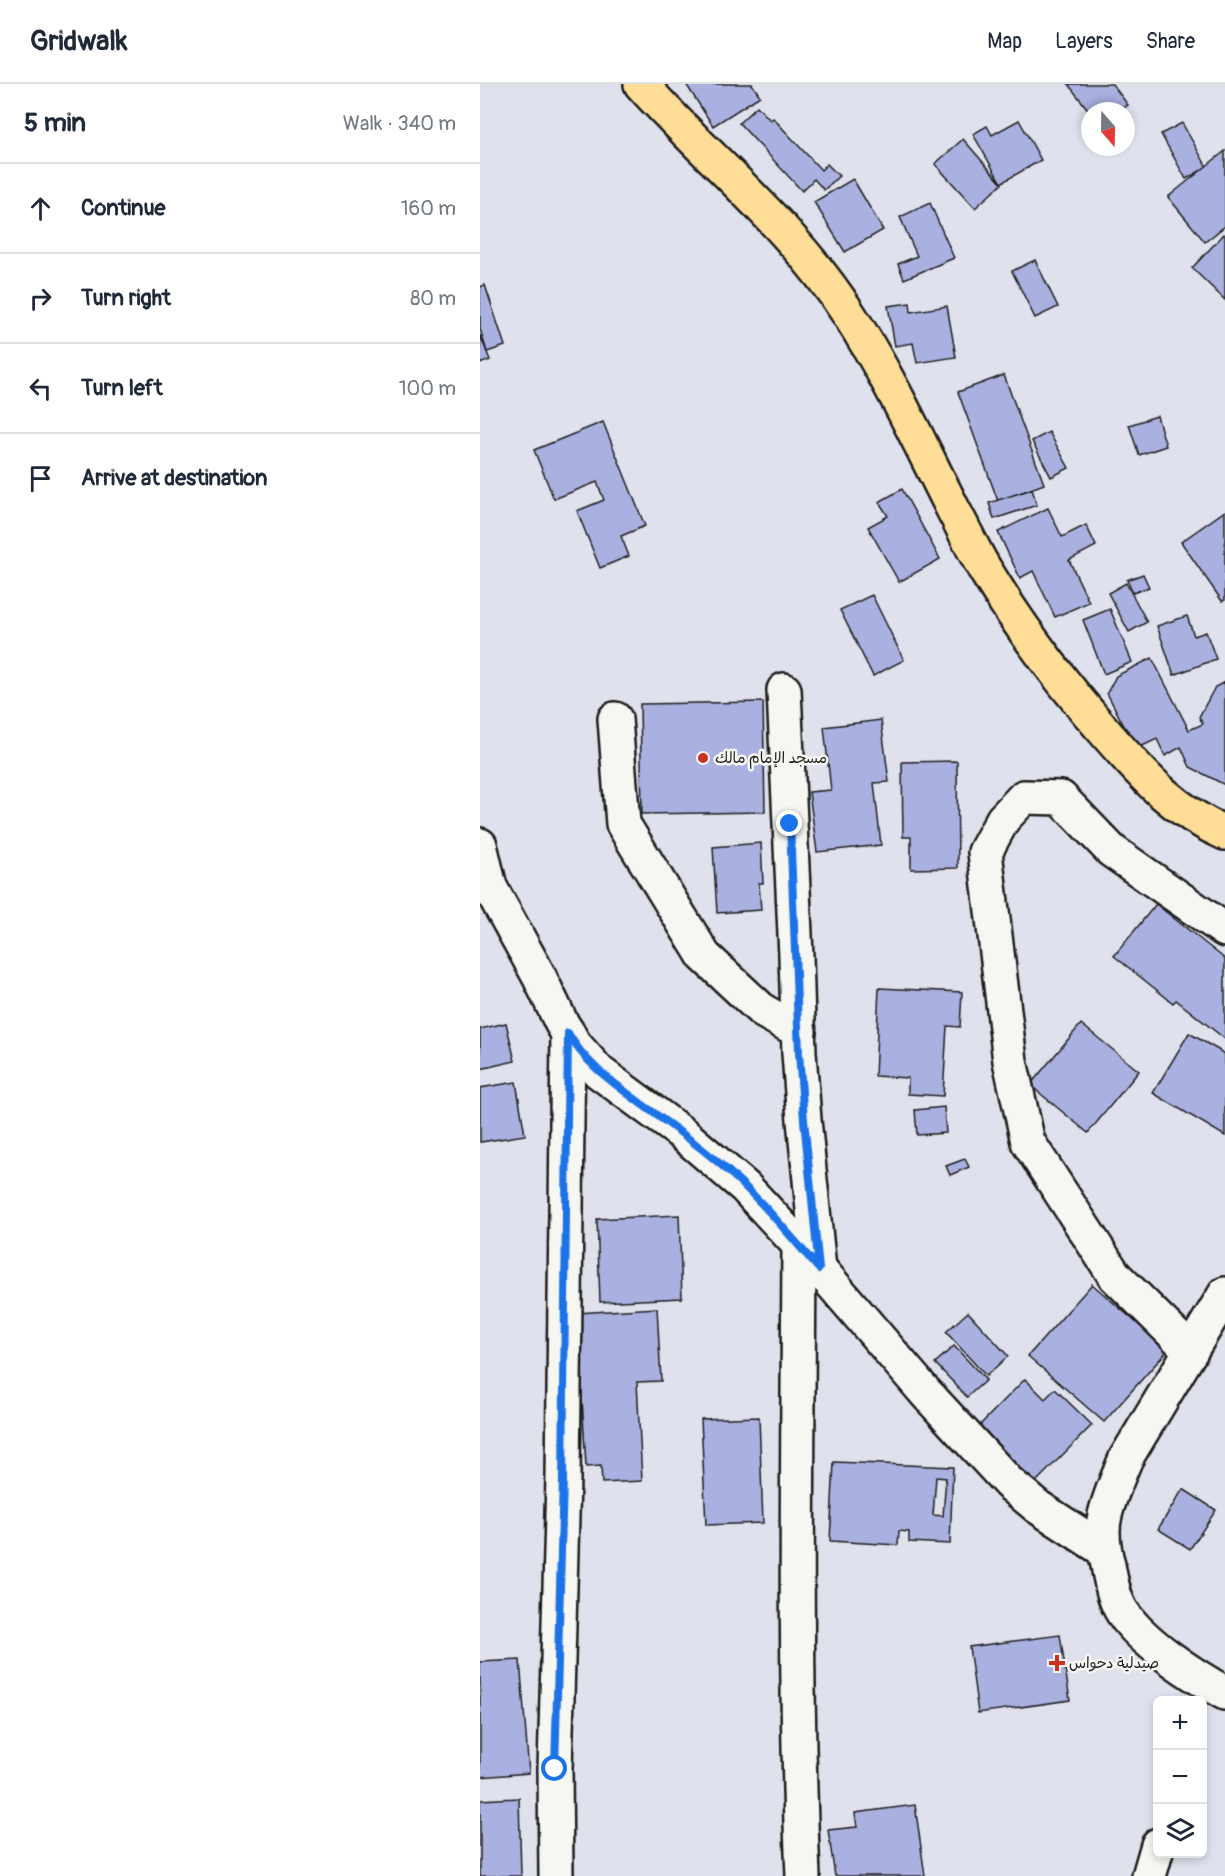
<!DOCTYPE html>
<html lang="en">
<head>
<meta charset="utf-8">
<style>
  body { margin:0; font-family:Pangolin,"Playpen Sans Arabic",sans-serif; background:#f2f2f3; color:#1f2937 }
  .controls { position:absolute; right:18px; bottom:18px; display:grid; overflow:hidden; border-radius:9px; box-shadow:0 3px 9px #0003 }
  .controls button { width:54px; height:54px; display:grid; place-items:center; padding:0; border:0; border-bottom:2px solid #e0e1e3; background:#fff; color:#1f2937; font:30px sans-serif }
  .compass { position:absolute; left:601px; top:18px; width:54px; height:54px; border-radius:50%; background:#fff; box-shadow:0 3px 9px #0003; rotate:160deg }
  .stop { position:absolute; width:18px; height:18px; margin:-14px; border:4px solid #1a73e8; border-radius:50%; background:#fff }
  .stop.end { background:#1a73e8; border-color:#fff; box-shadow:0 2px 6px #0008 }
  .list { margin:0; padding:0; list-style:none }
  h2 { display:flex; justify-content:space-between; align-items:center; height:78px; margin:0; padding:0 24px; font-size:26px }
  h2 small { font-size:20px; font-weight:400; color:#747a83 }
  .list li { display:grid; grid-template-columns:39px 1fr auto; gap:18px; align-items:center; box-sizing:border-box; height:90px; padding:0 24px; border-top:2px solid #e0e1e3 }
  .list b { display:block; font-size:22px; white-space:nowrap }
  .list em { font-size:20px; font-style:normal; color:#747a83 }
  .icon { flex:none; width:33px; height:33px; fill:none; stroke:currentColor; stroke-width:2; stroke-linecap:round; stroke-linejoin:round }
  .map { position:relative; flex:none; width:745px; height:1792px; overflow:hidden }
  header { display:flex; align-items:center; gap:36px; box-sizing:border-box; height:84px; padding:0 30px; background:#fff; border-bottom:2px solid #e0e1e3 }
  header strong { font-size:28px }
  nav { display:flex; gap:33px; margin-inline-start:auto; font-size:21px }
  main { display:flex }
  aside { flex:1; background:#fff }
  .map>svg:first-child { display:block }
</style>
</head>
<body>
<header>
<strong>Gridwalk</strong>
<nav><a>Map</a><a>Layers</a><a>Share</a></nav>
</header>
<main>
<aside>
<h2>5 min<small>Walk · 340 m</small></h2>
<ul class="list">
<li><svg class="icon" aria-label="ahead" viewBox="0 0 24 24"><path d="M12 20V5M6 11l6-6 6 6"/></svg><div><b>Continue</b></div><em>160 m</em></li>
<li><svg class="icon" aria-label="right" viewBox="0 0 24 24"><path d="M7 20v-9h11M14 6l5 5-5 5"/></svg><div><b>Turn right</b></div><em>80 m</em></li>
<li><svg class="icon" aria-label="left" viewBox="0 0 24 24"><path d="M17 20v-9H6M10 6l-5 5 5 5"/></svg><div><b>Turn left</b></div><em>100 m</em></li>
<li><svg class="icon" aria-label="arrive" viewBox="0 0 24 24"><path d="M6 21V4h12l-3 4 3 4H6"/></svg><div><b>Arrive at destination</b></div></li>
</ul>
</aside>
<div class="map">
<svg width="745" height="1792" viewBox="0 0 745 1792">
  <rect width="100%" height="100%" fill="#dfe1ed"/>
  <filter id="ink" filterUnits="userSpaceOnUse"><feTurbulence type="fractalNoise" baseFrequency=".0167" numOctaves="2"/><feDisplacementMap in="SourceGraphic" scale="12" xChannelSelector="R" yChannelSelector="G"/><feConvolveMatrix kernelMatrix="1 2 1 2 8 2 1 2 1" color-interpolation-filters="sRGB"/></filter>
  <g filter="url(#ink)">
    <g fill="#aab1e1" stroke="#1c1c1c" stroke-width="1.5" fill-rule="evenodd">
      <path d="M206 0H272L280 12 233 42Z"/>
      <path d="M588 0H632L648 21 639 27 610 28Z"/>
      <path d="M277 22 290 36 293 34 341 86 347 80 359 92 344 106 334 95 322 107 259 39Z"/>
      <path d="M539 36 561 76 521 99 493 50 507 42 512 51Z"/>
      <path d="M702 39 727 83 706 95 681 50Z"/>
      <path d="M483 55 522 100 495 124 455 80Z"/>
      <path d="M745 67V142L725 158 688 113Z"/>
      <path d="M373 95 403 146 365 168 334 118Z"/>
      <path d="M450 119 474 174 424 195 418 180 437 172 420 133Z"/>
      <path d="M744 150 745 151V216L712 184Z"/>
      <path d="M555 176 578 223 555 234 532 187Z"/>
      <path d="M5 201 25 262 7 268 0 245V203Z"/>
      <path d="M430 219 431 228 467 222 476 273 437 279 433 259 415 262 408 222Z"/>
      <path d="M0 251 10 276 0 280Z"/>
      <path d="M524 291 564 400 518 417 478 308Z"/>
      <path d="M677 332 686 362 659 371 649 341Z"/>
      <path d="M123 338 165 442 141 452 149 472 120 484 97 427 124 416 117 398 74 415 54 366Z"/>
      <path d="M569 348 589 384 571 393 552 357Z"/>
      <path d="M422 405 460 475 419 498 388 443 408 432 399 418Z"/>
      <path d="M552 405 557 421 514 435 509 419Z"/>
      <path d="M568 424 582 453 606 441 616 462 589 476 609 518 575 533 553 487 540 494 518 448Z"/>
      <path d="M745 427V516L742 517 701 458Z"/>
      <path d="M663 490 669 503 653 509 647 496Z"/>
      <path d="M646 499 667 538 649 548 628 509Z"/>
      <path d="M392 511 424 576 393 592 360 526Z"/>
      <path d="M630 525 652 578 624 590 603 536Z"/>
      <path d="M707 532 714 552 726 548 736 575 694 591 677 542Z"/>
      <path d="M672 574 709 646 723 640 719 633 735 603 745 598V701L710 683 701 663 685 672 677 655 656 665 627 609 636 592Z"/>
      <path d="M283 618 285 728 162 730 160 620Z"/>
      <path d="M401 636 409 698 394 699 401 761 337 768 329 708 351 706 344 643Z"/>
      <path d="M477 677 478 784 431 785V753H423L422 678Z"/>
      <path d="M281 759 283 799H279L281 826 237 829 233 763Z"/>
      <path d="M676 820 745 875V955L696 916 693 919 634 872Z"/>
      <path d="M399 904 482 908 480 943 467 942 463 1012 428 1010V994L395 992Z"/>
      <path d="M26 939 35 977 0 985V945Z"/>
      <path d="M601 940 659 987 608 1049 550 1001Z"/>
      <path d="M709 949 745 970V1052L673 1009Z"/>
      <path d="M36 998 45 1051 0 1058V1004Z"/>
      <path d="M464 1023 466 1049 437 1051 435 1026Z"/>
      <path d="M485 1075 489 1083 470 1091 466 1082Z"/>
      <path d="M199 1131 202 1214 120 1218 117 1135Z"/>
      <path d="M612 1200 688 1266 624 1338 548 1272Z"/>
      <path d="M177 1224 181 1297 157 1298 162 1397 122 1399 121 1382 106 1383 97 1229Z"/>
      <path d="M488 1228 528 1272 506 1292 466 1248Z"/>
      <path d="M474 1262 506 1296 487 1313 455 1279Z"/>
      <path d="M545 1295 565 1315 575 1305 612 1341 554 1400 497 1344Z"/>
      <path d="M279 1333 283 1439 226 1441 221 1335Z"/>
      <path d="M354 1378 473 1383 470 1460 429 1458V1448L419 1447 418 1461 350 1457ZM456 1393 466 1394 463 1432 453 1431Z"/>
      <path d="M703 1405 736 1426 710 1465 678 1445Z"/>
      <path d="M580 1551 590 1616 498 1629 489 1563Z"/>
      <path d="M40 1576 49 1689 0 1693V1578Z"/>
      <path d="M39 1714 41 1792H0V1716Z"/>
      <path d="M435 1721 445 1792H355L348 1746 377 1743 375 1729Z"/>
    </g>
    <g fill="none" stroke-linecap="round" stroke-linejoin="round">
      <defs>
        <g id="minor">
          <path d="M304 606 316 872 319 969 324 1036 339 1185"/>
          <path d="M135 635 143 740 224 872 283 927 319 947"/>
          <path d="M0 761 10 803"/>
          <path d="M0 791 10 803 59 892 81 938 95 961 119 988 203 1050 265 1103 319 1161 445 1308 529 1399 558 1423 624 1466"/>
          <path d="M319 1161C318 1371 314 1582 323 1792"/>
          <path d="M745 1210 646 1374C638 1393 630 1411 625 1431 621 1446 624 1466 628 1481 631 1497 634 1516 643 1529 663 1559 714 1592 745 1609"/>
          <path d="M711 1267 635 1192 548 1058 530 977 505 768 523 735 544 713 581 714 632 767 745 846"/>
          <path d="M76 1792 75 1685 83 1395 88 949"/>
          <path d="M669 1792 678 1761"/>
        </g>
        <path id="major" d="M161 0C229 76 312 142 368 229 409 292 441 362 475 429 486 449 495 470 507 489 543 548 585 603 631 655 665 694 696 728 745 749"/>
      </defs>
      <use href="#minor" stroke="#1c1c1c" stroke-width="38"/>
      <use href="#major" stroke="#1c1c1c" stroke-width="38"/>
      <use href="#minor" stroke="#f6f6f2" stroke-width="33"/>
      <use href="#major" stroke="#fede96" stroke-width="33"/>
    </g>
  </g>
  <g fill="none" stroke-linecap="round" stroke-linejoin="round" filter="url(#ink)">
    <path stroke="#1a73e8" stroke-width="8" d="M75 1685 83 1395 88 949C106 981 134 999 163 1021 189 1040 215 1058 239 1079 276 1110 307 1148 339 1185L324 1036 319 969 310 740"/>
  </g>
  <g fill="#c8321e" stroke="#f6f6f2" stroke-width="2">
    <circle cx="223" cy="674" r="6"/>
    <path d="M574 1570h6v6h6v6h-6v6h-6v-6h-6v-6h6z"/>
  </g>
  <g text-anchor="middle" stroke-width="5" stroke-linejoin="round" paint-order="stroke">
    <g font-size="15" fill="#1c1c1c" stroke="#f6f6f2" text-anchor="start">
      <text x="235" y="679">مسجد الإمام مالك</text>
      <text x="589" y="1584">صيدلية دحواس</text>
    </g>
  </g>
</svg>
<div class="controls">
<button>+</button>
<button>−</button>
<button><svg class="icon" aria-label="layers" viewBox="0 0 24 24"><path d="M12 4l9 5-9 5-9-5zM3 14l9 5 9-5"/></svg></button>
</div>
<svg class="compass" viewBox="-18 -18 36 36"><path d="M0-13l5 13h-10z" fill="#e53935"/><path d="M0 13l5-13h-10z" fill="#747a83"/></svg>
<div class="stop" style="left:75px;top:1685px"></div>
<div class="stop end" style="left:310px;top:740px"></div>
</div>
</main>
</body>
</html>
